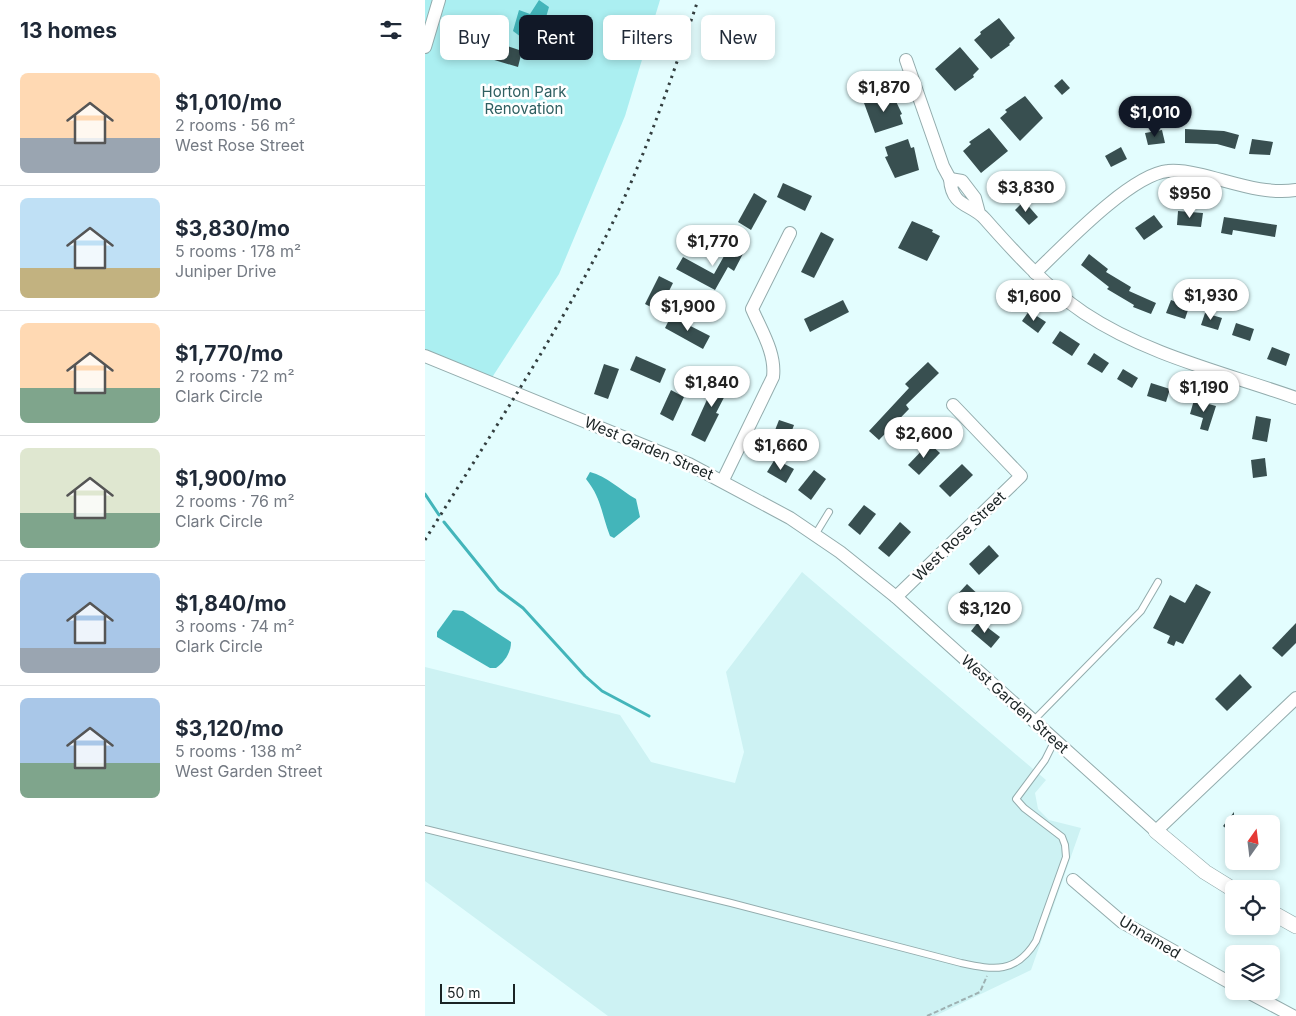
<!DOCTYPE html>
<meta charset="utf-8">
<style>
body{margin:0;font-family:Inter,sans-serif;background:#f2f2f3;color:#1f2937;height:100vh;display:flex;flex-direction:column;font-size:19px;white-space:nowrap}
*{box-sizing:border-box;margin:0}
p{font-size:16px;color:#747a83}
.icon{flex:none;width:28px;height:28px;fill:none;stroke:currentColor;stroke-width:2;stroke-linecap:round;stroke-linejoin:round}
.map{position:relative;flex:1;overflow:hidden}
.drawer{display:flex;flex-direction:column;background:#fff;width:425px}
.drawer>*{flex:none}
.hud{position:absolute;left:15px;top:15px;width:475px;height:45px;display:flex;gap:10px}
.needle{width:32px;rotate:14deg}
.controls{position:absolute;left:800px;top:815px;display:grid;gap:10px}
.controls a{display:grid;place-items:center;width:55px;height:55px;border-radius:8px;background:#fff;box-shadow:0 2px 8px #0003;font-size:25px}
.scale{position:absolute;left:15px;bottom:12px;width:75px;box-sizing:border-box;padding-left:5px;border:2px solid #1a2324;border-top:0;font-size:14px;line-height:18px;white-space:nowrap;color:#1a2324;-webkit-text-stroke:4px #fff;paint-order:stroke}
.price{position:absolute;translate:-50% -42px;padding:0 11px;border-radius:18px;background:#fff;color:#222;font-size:16px;line-height:32px;filter:drop-shadow(0 1px 2px #0008)}
.price::after{content:'';position:absolute;left:50%;top:30px;width:15px;height:11px;margin-left:-8px;background:inherit;clip-path:polygon(0 0,100% 0,50% 100%)}
.price.active{background:#111827;color:#fff}
ul{padding:0;list-style:none}
li{display:flex;align-items:center;gap:15px;height:125px;padding:0 20px}
li+li{border-top:1px solid #e0e1e3}
li span{display:grid;place-items:center;flex:none;width:140px;height:100px;border-radius:8px;color:#555}
li>.icon{margin-inline-start:auto}
span .icon{width:60px;height:60px;fill:#fffc;stroke-width:1}
li b{font-size:21px}
h2{display:flex;justify-content:space-between;align-items:center;height:60px;padding:0 20px;font-size:21px}
.chip{padding:0 18px;border-radius:8px;background:#fff;box-shadow:0 2px 8px #0003;font-size:18px;line-height:45px}
.chip.active{background:#111827;color:#fff}
main{display:flex;flex:1;min-height:0}
.map>svg:first-child{display:block}
.built{fill:#cdf2f3}
.green{fill:#abeff1}
.water{fill:#43b5ba}
.lines{fill:none;stroke-linecap:round;stroke-linejoin:round}
.stream{stroke:#43b5ba;stroke-width:3}
.building{fill:#384f50}
.service-casing{stroke:#93acad;stroke-width:8}
.minor-casing{stroke:#93acad;stroke-width:14}
.tertiary-casing{stroke:#93acad;stroke-width:16}
.path{stroke:#9db1b2;stroke-width:2;stroke-dasharray:5 2.5;stroke-linecap:butt}
.service{stroke:#fff;stroke-width:6}
.minor{stroke:#fff;stroke-width:12}
.tertiary{stroke:#fff;stroke-width:15}
.rail{stroke:#333e3f;stroke-width:3;stroke-dasharray:2.5 5;stroke-linecap:butt}
.labels{text-anchor:middle;dominant-baseline:central;stroke-width:5;stroke-linejoin:round;paint-order:stroke}
.park-label{font-size:15px;fill:#2f5f61;stroke:#fff}
.street-label{font-size:15px;fill:#1a2324;stroke:#fff}
</style>
<main>
<section class="drawer">
<h2>13 homes<svg class="icon" aria-label="filters" viewBox="0 0 24 24"><path d="M4 7h16M4 17h16"/><circle cx="9" cy="7" r="2"/><circle cx="15" cy="17" r="2"/></svg></h2>
<ul>
<li><span style="background:linear-gradient(#ffd9b3 65%,#9aa5b1 0)"><svg class="icon" aria-label="home" viewBox="0 0 24 24"><path d="M3 11l9-7 9 7M6 9v11h12V9"/></svg></span><div><b>$1,010/mo</b><p>2 rooms · 56 m²</p><p>West Rose Street</p></div></li>
<li><span style="background:linear-gradient(#bfe0f5 70%,#c2b280 0)"><svg class="icon" aria-label="home" viewBox="0 0 24 24"><path d="M3 11l9-7 9 7M6 9v11h12V9"/></svg></span><div><b>$3,830/mo</b><p>5 rooms · 178 m²</p><p>Juniper Drive</p></div></li>
<li><span style="background:linear-gradient(#ffd9b3 65%,#7fa58c 0)"><svg class="icon" aria-label="home" viewBox="0 0 24 24"><path d="M3 11l9-7 9 7M6 9v11h12V9"/></svg></span><div><b>$1,770/mo</b><p>2 rooms · 72 m²</p><p>Clark Circle</p></div></li>
<li><span style="background:linear-gradient(#dfe7d0 65%,#7fa58c 0)"><svg class="icon" aria-label="home" viewBox="0 0 24 24"><path d="M3 11l9-7 9 7M6 9v11h12V9"/></svg></span><div><b>$1,900/mo</b><p>2 rooms · 76 m²</p><p>Clark Circle</p></div></li>
<li><span style="background:linear-gradient(#a9c7e8 75%,#9aa5b1 0)"><svg class="icon" aria-label="home" viewBox="0 0 24 24"><path d="M3 11l9-7 9 7M6 9v11h12V9"/></svg></span><div><b>$1,840/mo</b><p>3 rooms · 74 m²</p><p>Clark Circle</p></div></li>
<li><span style="background:linear-gradient(#a9c7e8 65%,#7fa58c 0)"><svg class="icon" aria-label="home" viewBox="0 0 24 24"><path d="M3 11l9-7 9 7M6 9v11h12V9"/></svg></span><div><b>$3,120/mo</b><p>5 rooms · 138 m²</p><p>West Garden Street</p></div></li>
</ul>
</section>
<div class="map">
<svg width="871" height="1016" viewBox="0 0 871 1016">
<rect width="100%" height="100%" fill="#e3fdfe"/>
<polygon class="built" points="377,572 621,780 610,793 613,809 624,820 656,828 606,970 510,1016 183,1016 0,881 0,667 195,715 226,762 310,783 319,752 301,672"/>
<polygon class="green" points="0,0 235,0 200,116 134,274 66,379 0,351"/>
<g class="water">
<polygon points="114,0 124,7 117,31 102,27 96,37 88,31 94,10 105,14"/>
<path d="M165 472C182 476 195 490 211 499L215 517 189 538 185 536C176 513 177 499 161 479Z"/>
<path d="M28 610 38 611 86 642C86 653 79 662 71 668H65L12 637V632Z"/>
</g>
<g class="lines">
<g class="stream">
<polyline points="0,494 14,515"/>
<polyline points="19,522 74,590 98,608 160,676 177,691 224,716"/>
</g>
</g>
<g class="building">
<polygon points="574,18 590,38 584,44 585,45 566,59 549,40 556,34 555,32"/>
<polygon points="70,42 97,51 93,67 66,59"/>
<polygon points="535,47 554,69 548,75 549,77 530,91 510,69"/>
<polygon points="637,79 645,88 637,95 629,86"/>
<polygon points="467,93 477,114 475,115 478,124 450,133 439,103"/>
<polygon points="600,96 618,118 595,141 575,118 582,112 580,110"/>
<polygon points="564,128 583,151 556,173 538,151 546,144 544,142"/>
<polygon points="760,129 799,131 814,135 810,149 792,144 760,143"/>
<polygon points="737,130 740,143 723,145 720,133"/>
<polygon points="483,139 486,148 489,147 494,170 470,178 460,157 463,156 460,147"/>
<polygon points="827,139 848,142 845,155 824,154"/>
<polygon points="696,147 702,159 686,167 680,156"/>
<polygon points="358,183 387,196 380,211 352,197"/>
<polygon points="329,193 342,201 326,230 313,222"/>
<polygon points="599,201 613,217 604,225 590,210"/>
<polygon points="753,211 778,213 776,227 752,225"/>
<polygon points="729,215 738,227 719,240 710,228"/>
<polygon points="799,217 852,225 850,237 808,230 807,235 796,233"/>
<polygon points="487,221 508,230 507,232 515,236 502,261 473,248"/>
<polygon points="396,232 409,239 389,278 376,272"/>
<polygon points="308,240 321,248 309,271 303,267 290,290 251,269 258,257 289,274"/>
<polygon points="664,254 683,269 681,272 706,287 704,291 731,303 726,314 708,307 709,305 682,289 684,287 656,265"/>
<polygon points="234,276 248,283 234,311 220,304"/>
<polygon points="418,300 424,312 385,332 379,319"/>
<polygon points="746,300 764,307 760,319 741,313"/>
<polygon points="604,311 621,322 613,333 597,321"/>
<polygon points="780,313 797,318 793,330 776,325"/>
<polygon points="246,316 285,336 278,349 240,328"/>
<polygon points="811,323 829,329 825,341 807,335"/>
<polygon points="635,331 655,344 647,356 627,343"/>
<polygon points="847,347 865,354 861,366 842,359"/>
<polygon points="669,353 684,363 677,373 662,364"/>
<polygon points="211,356 241,369 235,383 205,370"/>
<polygon points="503,362 514,373 481,405 484,409 454,440 444,431 484,388 480,384"/>
<polygon points="179,364 194,369 183,399 169,394"/>
<polygon points="698,369 713,378 707,388 692,379"/>
<polygon points="294,373 308,380 291,413 294,414 280,442 266,435"/>
<polygon points="726,383 745,389 741,402 722,396"/>
<polygon points="246,390 259,397 248,421 235,414"/>
<polygon points="769,400 791,406 783,431 775,429 778,418 765,414"/>
<polygon points="831,416 846,419 842,442 827,439"/>
<polygon points="354,420 369,425 360,449 345,443"/>
<polygon points="504,443 515,453 494,475 483,465"/>
<polygon points="840,458 842,476 828,478 826,460"/>
<polygon points="350,459 369,469 361,483 342,472"/>
<polygon points="537,464 548,475 525,497 514,486"/>
<polygon points="389,470 401,479 386,500 373,490"/>
<polygon points="439,505 451,514 435,535 423,525"/>
<polygon points="475,522 486,532 464,557 453,548"/>
<polygon points="564,545 574,556 554,575 544,564"/>
<polygon points="542,584 558,599 547,611 531,596"/>
<polygon points="771,584 786,592 758,644 751,641 749,646 742,643 745,636 728,628 745,595 760,603"/>
<polygon points="554,621 575,637 566,648 546,631"/>
<polygon points="871,623 871,643 857,657 847,648"/>
<polygon points="815,674 827,687 802,711 790,699"/>
<polygon points="809,812 809,835 798,826"/>
</g>
<g class="lines">
<defs>
<g id="service">
<polyline points="390,535 404,512"/>
<polyline points="609,720 716,611 733,582"/>
<path d="M0 829 306 903 536 963C569 970 591 974 611 941L641 857 640 845 637 837 599 808 591 799 620 760 630 740"/>
</g>
<g id="minor">
<polyline points="0,47 14,0"/>
<polyline points="481,60 518,166 525,179"/>
<path d="M554 213 550 198 537 181 525 179C527 208 546 203 560 219 590 253 622 288 659 313 722 355 800 373 871 398"/>
<path d="M610 273C638 246 706 174 743 171 752 170 764 172 773 174 805 181 838 195 871 190"/>
<polyline points="0,356 264,464 365,518 415,552 471,597 731,831 871,698"/>
<path d="M298 480 348 377C351 353 336 330 327 309L365 233"/>
<polyline points="471,597 596,476 528,405"/>
<polyline points="648,880 697,922 809,985"/>
<polyline points="821,991 868,1016"/>
</g>
<g id="tertiary">
<polyline points="731,831 780,872 809,890"/>
<polyline points="846,912 871,926"/>
</g>
</defs>
<use href="#service" class="service-casing"/>
<use href="#minor" class="minor-casing"/>
<use href="#tertiary" class="tertiary-casing"/>
<polyline class="path" points="502,1016 555,992 562,976"/>
<use href="#service" class="service"/>
<use href="#minor" class="minor"/>
<use href="#tertiary" class="tertiary"/>
<path class="rail" d="M0 540C65 435 135 331 189 220 223 149 248 74 273 0"/>
</g>
<g class="labels">
<g class="park-label">
<text x="99" y="91">Horton Park<tspan x="99" dy="17">Renovation</tspan></text>
</g>
<g class="street-label">
<text transform="translate(224 448) rotate(23)">West Garden Street</text>
<text transform="translate(534 536) rotate(-44)">West Rose Street</text>
<text transform="translate(590 704) rotate(42)">West Garden Street</text>
<text transform="translate(725 937) rotate(31)">Unnamed</text>
</g>
</g>
</svg>
<div class="controls">
<a><svg class="needle" viewBox="-14 -14 28 28"><path d="M0-13l5 13h-10z" fill="#e53935"/><path d="M0 13l5-13h-10z" fill="#747a83"/></svg></a>
<a><svg class="icon" aria-label="locate" viewBox="0 0 24 24"><circle cx="12" cy="12" r="6"/><path d="M12 2v4M12 18v4M2 12h4M18 12h4"/></svg></a>
<a><svg class="icon" aria-label="layers" viewBox="0 0 24 24"><path d="M12 4l9 5-9 5-9-5zM3 14l9 5 9-5"/></svg></a>
</div>
<div class="scale">50 m</div>
<b class="price" style="left:459px;top:113px">$1,870</b>
<b class="price active" style="left:730px;top:138px">$1,010</b>
<b class="price" style="left:601px;top:213px">$3,830</b>
<b class="price" style="left:765px;top:219px">$950</b>
<b class="price" style="left:288px;top:267px">$1,770</b>
<b class="price" style="left:786px;top:321px">$1,930</b>
<b class="price" style="left:609px;top:322px">$1,600</b>
<b class="price" style="left:263px;top:332px">$1,900</b>
<b class="price" style="left:287px;top:408px">$1,840</b>
<b class="price" style="left:779px;top:413px">$1,190</b>
<b class="price" style="left:499px;top:459px">$2,600</b>
<b class="price" style="left:356px;top:471px">$1,660</b>
<b class="price" style="left:560px;top:634px">$3,120</b>
<div class="hud">
<a class="chip">Buy</a>
<a class="chip active">Rent</a>
<a class="chip">Filters</a>
<a class="chip">New</a>
</div>
</div>
</main>
